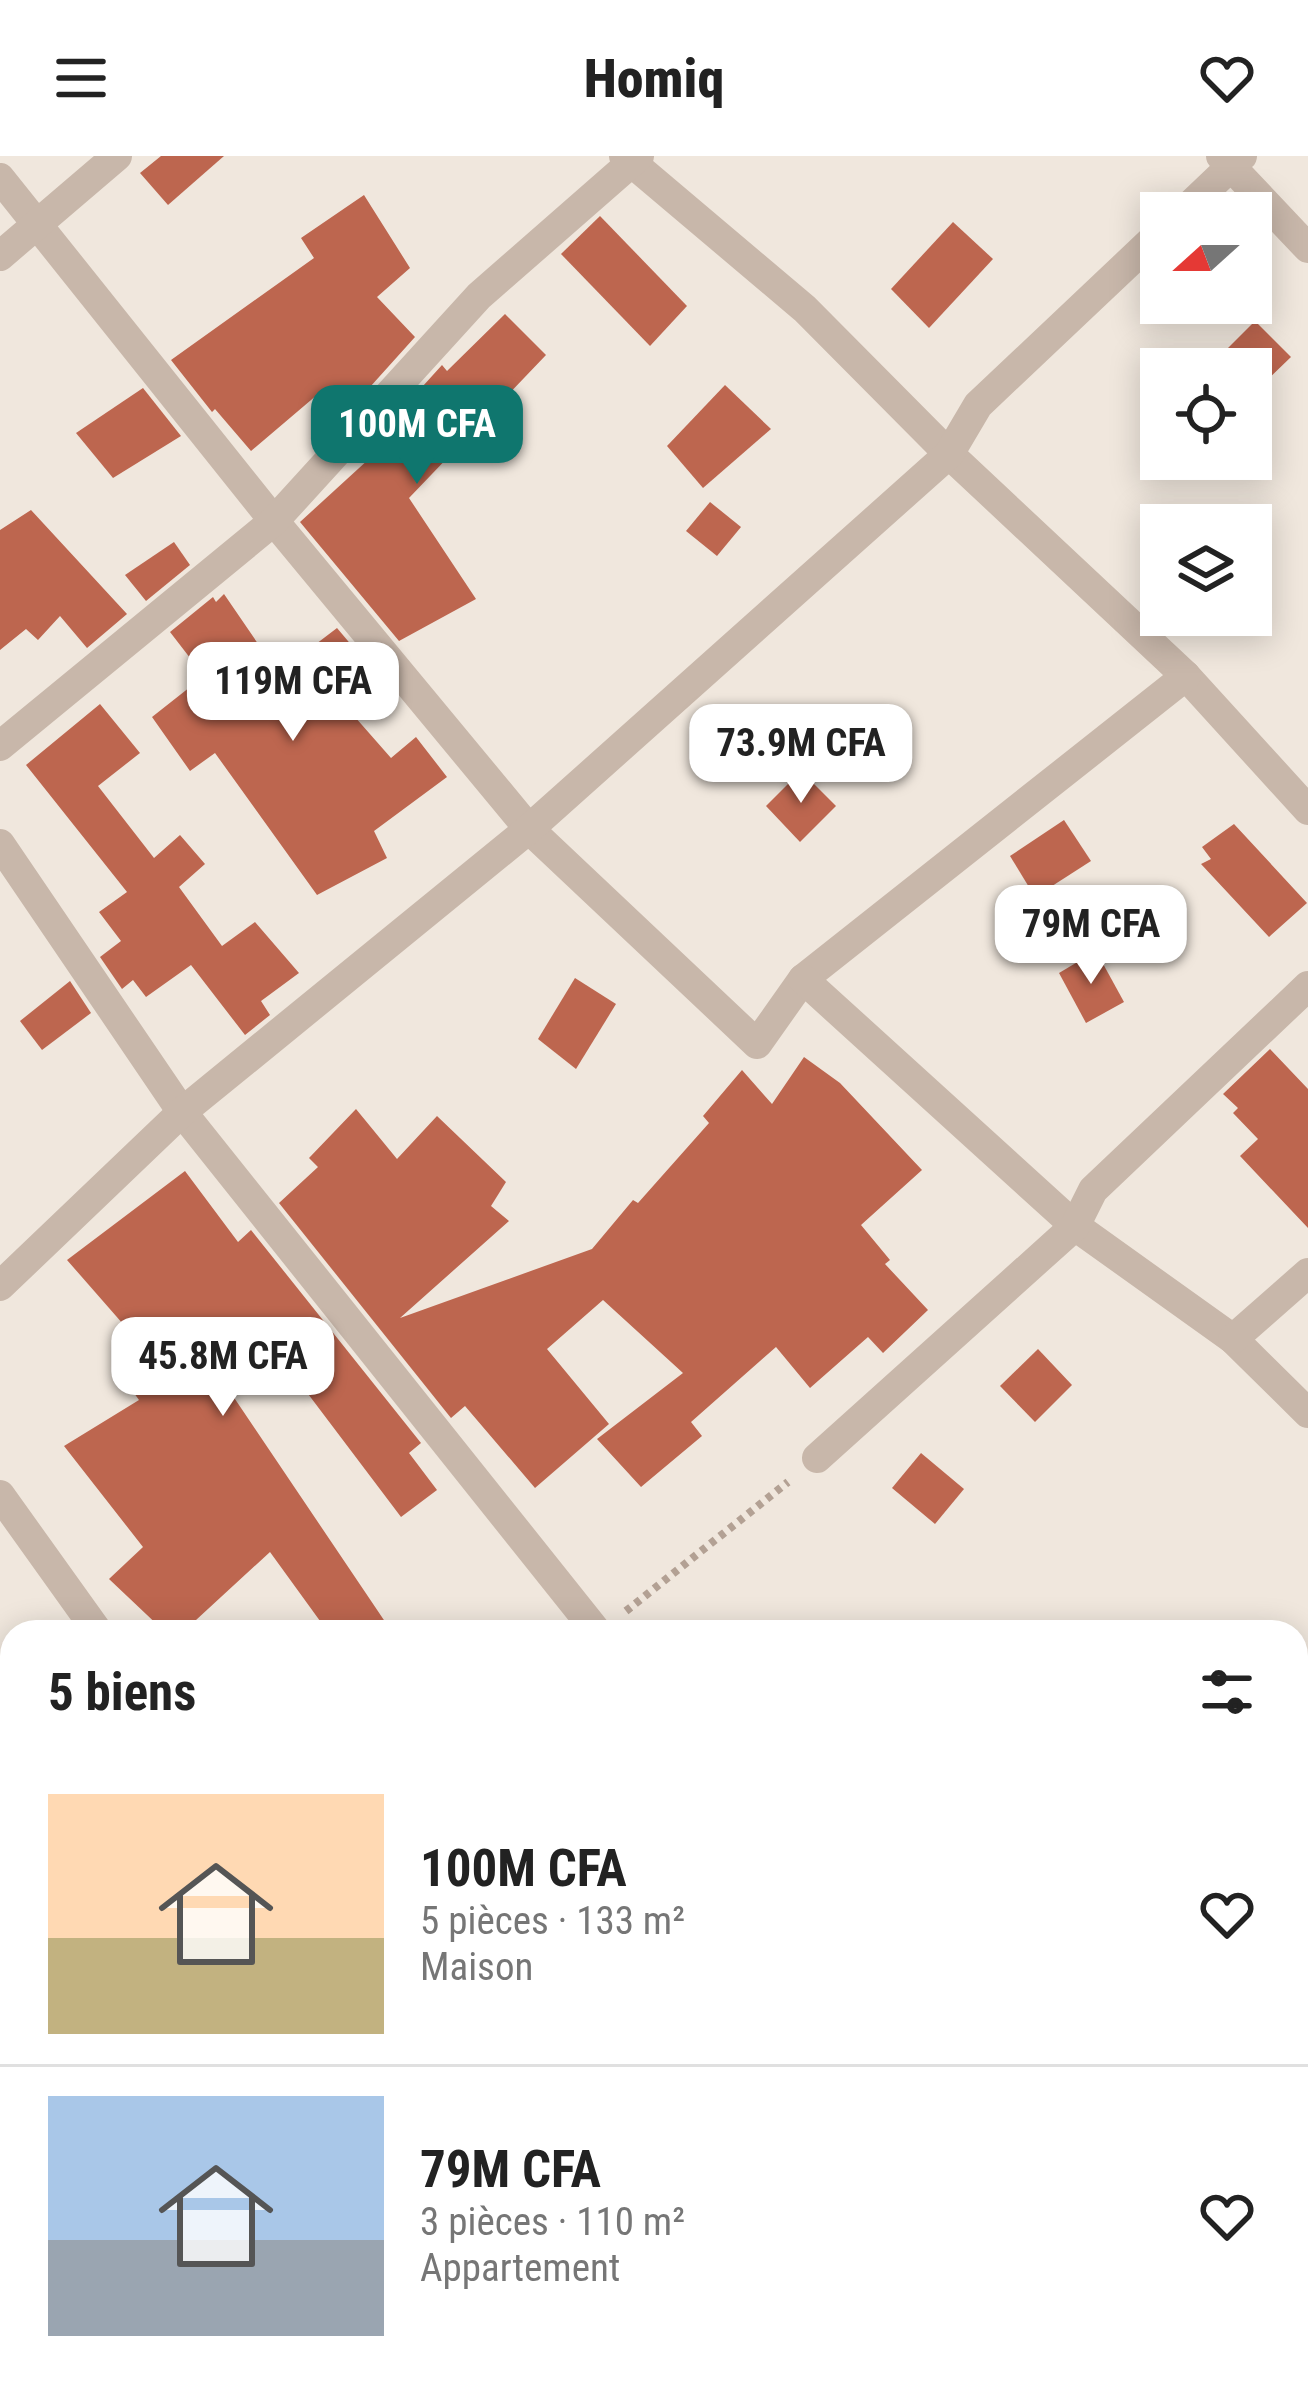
<!DOCTYPE html>
<html lang="fr">
<meta charset="utf-8">
<style>
body{margin:0;font-family:"Roboto Condensed",sans-serif;background:#f6f6f6;color:#222;height:100vh;display:flex;flex-direction:column;font-size:45px;white-space:nowrap}
*{box-sizing:border-box;margin:0}
p{font-size:39px;color:#767676}
.icon{flex:none;width:66px;height:66px;fill:none;stroke:currentColor;stroke-width:2;stroke-linecap:round;stroke-linejoin:round}
.map{position:relative;flex:1;overflow:hidden}
.panel{position:absolute;left:0px;top:1464px;width:1308px;height:768px;display:flex;flex-direction:column;background:#fff;border-radius:36px 36px 0 0;box-shadow:0 6px 30px #0003}
.panel>*{flex:none}
.needle{width:78px;rotate:249deg}
.buttons{position:absolute;left:1140px;top:36px;display:grid;gap:24px}
.buttons a{display:grid;place-items:center;width:132px;height:132px;border-radius:0px;background:#fff;box-shadow:0 6px 30px #0003;font-size:60px}
.price{position:absolute;translate:-50% -102px;padding:0 27px;border-radius:24px;background:#fff;color:#222;font-size:39px;line-height:78px;filter:drop-shadow(0 3px 6px #0008)}
.price::after{content:'';position:absolute;left:50%;top:72px;width:36px;height:27px;margin-left:-18px;background:inherit;clip-path:polygon(0 0,100% 0,50% 100%)}
.price.current{background:#0f766e;color:#fff}
ul{padding:0;list-style:none}
li{display:flex;align-items:center;gap:36px;height:300px;padding:0 48px}
li+li{border-top:3px solid #e0e0e0}
li span{display:grid;place-items:center;flex:none;width:336px;height:240px;border-radius:0px;color:#555}
li>.icon{margin-inline-start:auto}
span .icon{width:144px;height:144px;fill:#fffc;stroke-width:1}
li b{font-size:51px}
h2{display:flex;justify-content:space-between;align-items:center;height:144px;padding:0 48px;font-size:51px}
header{display:flex;justify-content:space-between;align-items:center;height:156px;padding:0 48px;background:#fff;font-size:54px;font-weight:800}
.map>svg:first-child{display:block}
.building{fill:#bd664f}
.lines{fill:none;stroke-linecap:round;stroke-linejoin:round}
.path{stroke:#b3a194;stroke-width:8;stroke-dasharray:6 6;stroke-linecap:butt}
.street{stroke:#c8b7aa;stroke-width:30}
</style>
<header><svg class="icon" aria-label="menu" viewBox="0 0 24 24"><path d="M4 6h16M4 12h16M4 18h16"/></svg>Homiq<svg class="icon" aria-label="heart" viewBox="0 0 24 24"><path d="M12 20l-8-8c-3-5 5-10 8-4 3-6 11-1 8 4z"/></svg></header>
<div class="map">
<svg width="1308" height="2232" viewBox="0 0 1308 2232">
<rect width="100%" height="100%" fill="#f0e7dd"/>
<g class="building">
<polygon points="161,0 224,0 168,49 140,17"/>
<polygon points="364,39 410,112 377,141 415,181 343,261 324,233 251,295 215,253 212,256 171,204 314,102 301,82"/>
<polygon points="600,60 687,150 650,190 561,98"/>
<polygon points="953,66 993,103 929,172 891,133"/>
<polygon points="505,158 546,199 409,342 476,443 399,485 300,366 370,302 365,294 442,209 447,215"/>
<polygon points="1255,165 1291,201 1261,230 1251,219 1251,213 1245,213 1226,194"/>
<polygon points="725,229 771,273 703,332 667,290"/>
<polygon points="143,232 181,280 113,322 76,277"/>
<polygon points="710,346 741,371 717,400 686,375"/>
<polygon points="31,354 127,458 87,492 60,460 38,484 26,473 0,494 0,374"/>
<polygon points="174,386 190,409 146,445 125,419"/>
<polygon points="224,438 278,517 337,472 364,504 360,506 364,512 333,536 391,602 416,581 447,621 374,675 387,702 317,739 215,597 190,615 152,561 204,520 170,476 213,441 216,446"/>
<polygon points="100,548 140,597 98,630 154,702 180,679 205,708 179,731 222,790 255,766 299,817 261,845 270,859 245,879 191,809 146,841 133,824 122,833 100,801 121,785 99,756 127,736 26,609"/>
<polygon points="801,615 836,650 800,686 766,650"/>
<polygon points="1064,664 1091,705 1035,741 1010,700"/>
<polygon points="1234,668 1307,747 1269,781 1201,708 1211,703 1202,691"/>
<polygon points="1096,795 1124,846 1086,867 1059,817"/>
<polygon points="575,822 616,848 576,913 538,883"/>
<polygon points="70,825 91,857 42,894 20,865"/>
<polygon points="1270,893 1308,933 1308,1072 1240,1000 1258,983 1233,957 1238,952 1223,938"/>
<polygon points="804,901 840,927 922,1014 861,1069 890,1104 885,1108 928,1154 883,1197 868,1181 810,1232 776,1191 691,1266 702,1280 641,1331 597,1283 683,1217 603,1144 547,1193 609,1268 535,1332 465,1250 451,1262 279,1047 318,1011 309,1002 356,953 397,1003 437,960 506,1026 491,1050 509,1065 400,1162 592,1093 633,1044 638,1047 709,967 703,960 742,914 772,948"/>
<polygon points="185,1015 238,1086 251,1074 421,1287 409,1297 437,1334 401,1361 256,1169 208,1203 392,1476 328,1476 270,1396 183,1476 165,1476 109,1423 143,1391 64,1290 139,1244 116,1212 144,1192 67,1104"/>
<polygon points="1038,1193 1072,1229 1035,1266 1000,1230"/>
<polygon points="921,1297 964,1333 935,1368 892,1332"/>
</g>
<g class="lines">
<polyline class="path" points="626,1455 788,1326"/>
<g class="street">
<polyline points="624,0 805,153 949,298 1186,520 1308,654"/>
<polyline points="1221,0 1308,92"/>
<polyline points="0,22 274,365 529,673 757,888 803,823 1186,520"/>
<polyline points="1182,57 1242,0"/>
<polyline points="0,100 117,0"/>
<polyline points="0,590 274,365 479,140 639,0"/>
<polyline points="0,688 182,956 597,1476"/>
<polyline points="803,823 1075,1070 1233,1183 1308,1257"/>
<polyline points="0,1130 182,956 529,673 949,298 978,249 1161,76"/>
<polyline points="1233,1183 1308,1117"/>
<polyline points="817,1302 1075,1070 1093,1034 1308,830"/>
<polyline points="0,1339 98,1476"/>
<polyline points="0,1997 12,2014"/>
<polyline points="142,2220 149,2232"/>
<polyline points="204,2232 211,2220"/>
</g>
</g>
</svg>
<div class="buttons">
<a><svg class="needle" viewBox="-14 -14 28 28"><path d="M0-13l5 13h-10z" fill="#e53935"/><path d="M0 13l5-13h-10z" fill="#767676"/></svg></a>
<a><svg class="icon" aria-label="locate" viewBox="0 0 24 24"><circle cx="12" cy="12" r="6"/><path d="M12 2v4M12 18v4M2 12h4M18 12h4"/></svg></a>
<a><svg class="icon" aria-label="layers" viewBox="0 0 24 24"><path d="M12 4l9 5-9 5-9-5zM3 14l9 5 9-5"/></svg></a>
</div>
<b class="price current" style="left:417px;top:331px">100M CFA</b>
<b class="price" style="left:293px;top:588px">119M CFA</b>
<b class="price" style="left:801px;top:650px">73.9M CFA</b>
<b class="price" style="left:1091px;top:831px">79M CFA</b>
<b class="price" style="left:223px;top:1263px">45.8M CFA</b>
<section class="panel">
<h2>5 biens<svg class="icon" aria-label="filters" viewBox="0 0 24 24"><path d="M4 7h16M4 17h16"/><circle cx="9" cy="7" r="2"/><circle cx="15" cy="17" r="2"/></svg></h2>
<ul>
<li><span style="background:linear-gradient(#ffd9b3 60%,#c2b280 0)"><svg class="icon" aria-label="home" viewBox="0 0 24 24"><path d="M3 11l9-7 9 7M6 9v11h12V9"/></svg></span><div><b>100M CFA</b><p>5 pièces · 133 m²</p><p>Maison</p></div><svg class="icon" aria-label="heart" viewBox="0 0 24 24"><path d="M12 20l-8-8c-3-5 5-10 8-4 3-6 11-1 8 4z"/></svg></li>
<li><span style="background:linear-gradient(#a9c7e8 60%,#9aa5b1 0)"><svg class="icon" aria-label="home" viewBox="0 0 24 24"><path d="M3 11l9-7 9 7M6 9v11h12V9"/></svg></span><div><b>79M CFA</b><p>3 pièces · 110 m²</p><p>Appartement</p></div><svg class="icon" aria-label="heart" viewBox="0 0 24 24"><path d="M12 20l-8-8c-3-5 5-10 8-4 3-6 11-1 8 4z"/></svg></li>
</ul>
</section>
</div>
